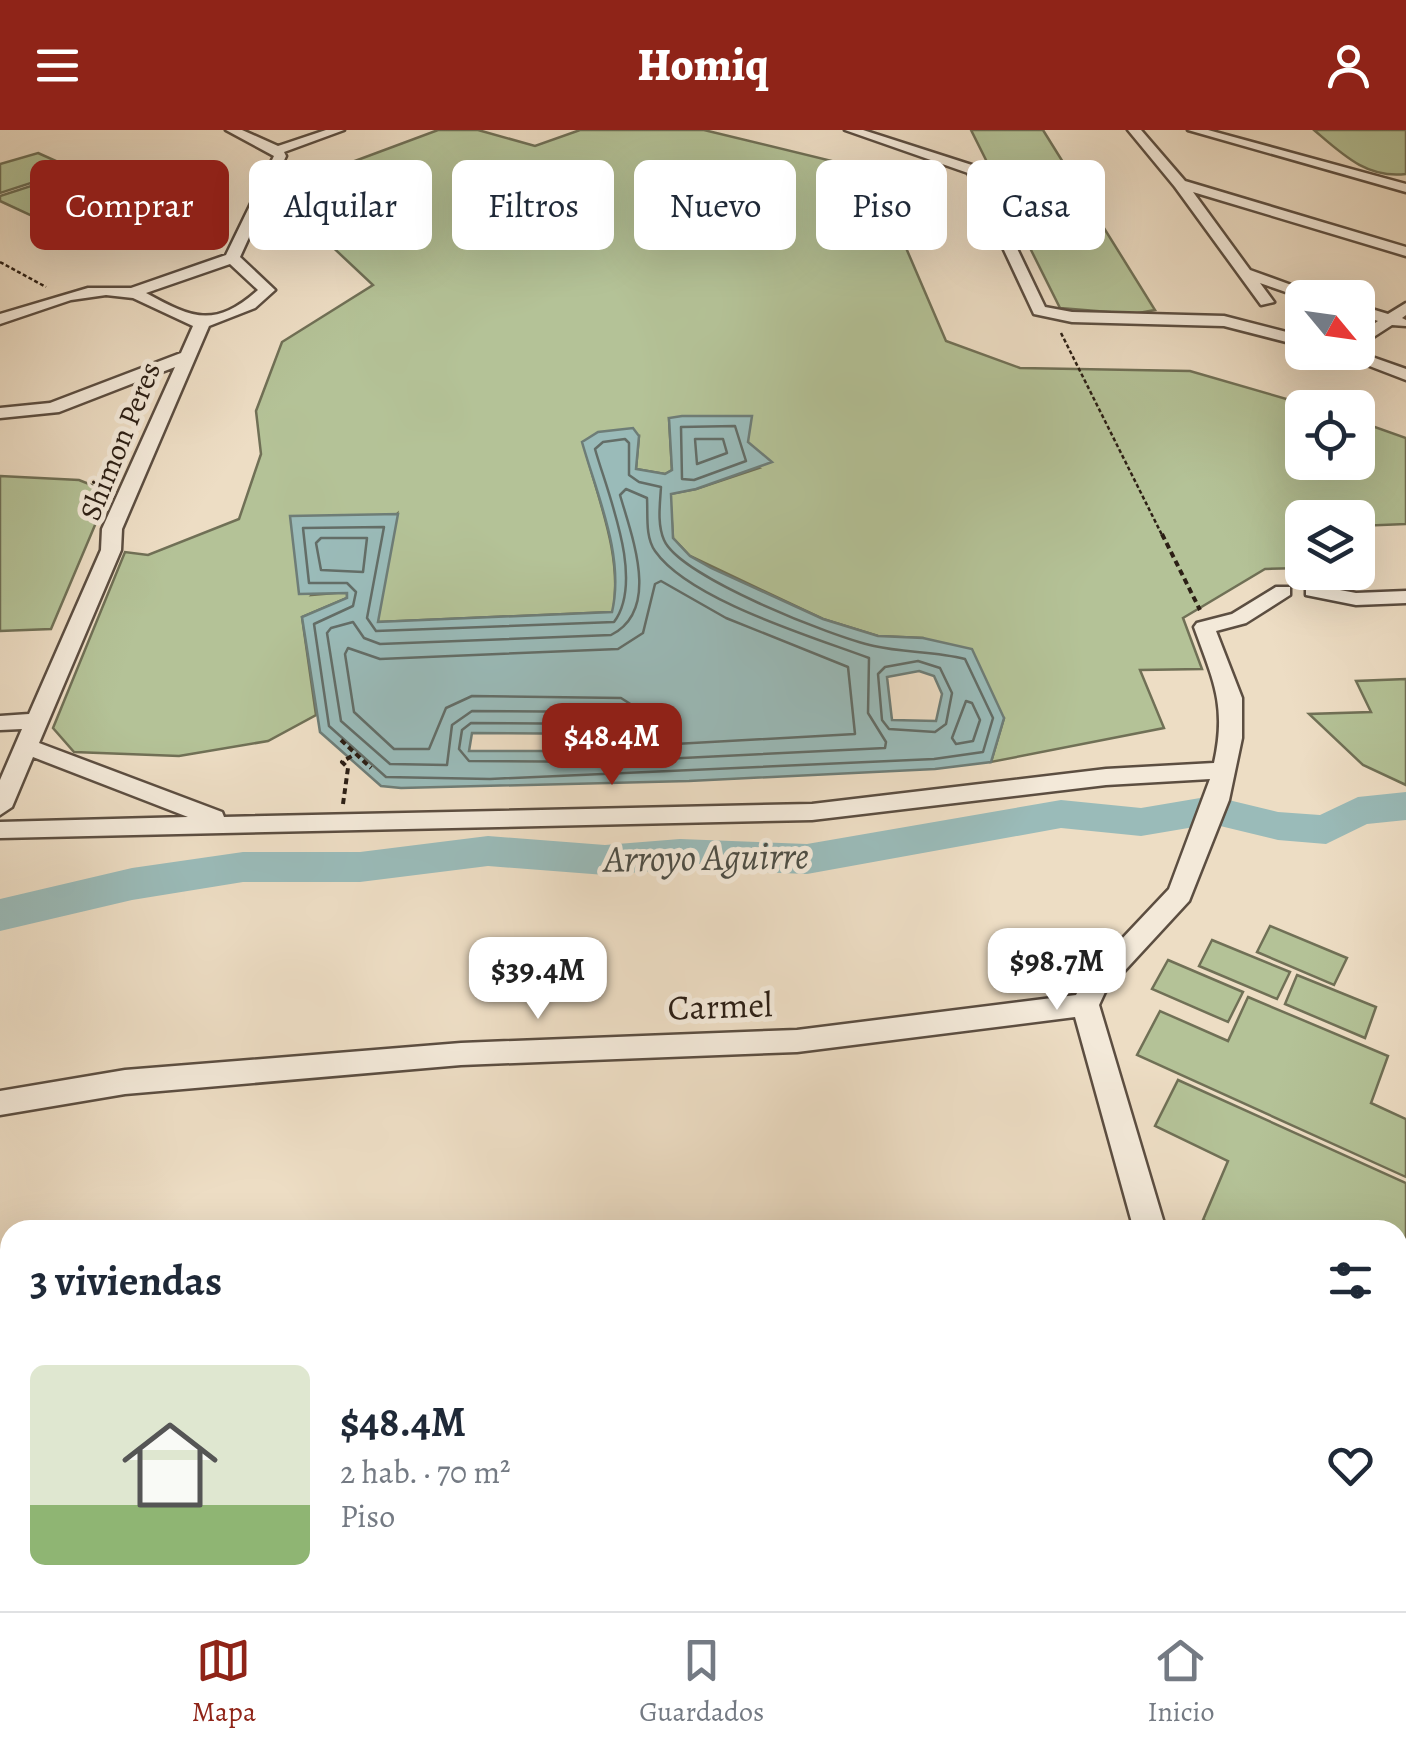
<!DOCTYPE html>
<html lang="es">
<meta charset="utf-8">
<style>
body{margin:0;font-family:Alegreya,serif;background:#f6f6f7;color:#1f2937;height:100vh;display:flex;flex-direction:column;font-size:38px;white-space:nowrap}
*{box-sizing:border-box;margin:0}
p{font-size:32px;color:#747a83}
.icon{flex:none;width:55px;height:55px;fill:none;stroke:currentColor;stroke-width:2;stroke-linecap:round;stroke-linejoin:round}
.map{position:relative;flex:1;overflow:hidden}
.details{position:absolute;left:0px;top:1090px;width:1408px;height:392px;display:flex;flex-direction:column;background:#fff;border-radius:30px 30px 0 0;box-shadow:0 10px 40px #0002}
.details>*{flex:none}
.banner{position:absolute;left:30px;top:30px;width:1348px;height:90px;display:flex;gap:20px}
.needle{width:65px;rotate:119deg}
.controls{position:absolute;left:1285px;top:150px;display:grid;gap:20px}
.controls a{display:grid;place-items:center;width:90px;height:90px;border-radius:15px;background:#fff;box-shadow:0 10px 40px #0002;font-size:50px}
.price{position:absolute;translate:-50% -85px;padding:0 22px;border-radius:20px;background:#fff;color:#222;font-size:32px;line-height:65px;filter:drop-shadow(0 2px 5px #0008)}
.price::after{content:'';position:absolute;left:50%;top:60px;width:30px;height:22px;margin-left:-15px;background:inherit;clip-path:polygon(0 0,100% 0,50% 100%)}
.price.current{background:#8f2418;color:#fff}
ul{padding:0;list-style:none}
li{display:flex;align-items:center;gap:30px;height:250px;padding:0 30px}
li span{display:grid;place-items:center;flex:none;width:280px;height:200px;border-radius:15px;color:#555}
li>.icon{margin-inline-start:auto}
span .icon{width:120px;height:120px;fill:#fffc;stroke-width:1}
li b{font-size:42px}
h2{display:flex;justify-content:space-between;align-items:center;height:120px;padding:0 30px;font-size:42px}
.pill{padding:0 35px;border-radius:15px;background:#fff;box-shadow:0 10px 40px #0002;font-size:35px;line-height:90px}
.pill.current{background:#8f2418;color:#fff}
header{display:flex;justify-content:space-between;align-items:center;height:130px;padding:0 30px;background:#8f2418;color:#fff;font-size:45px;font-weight:800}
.tabs{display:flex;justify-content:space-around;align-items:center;height:140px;border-top:2px solid #e0e1e3;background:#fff;font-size:28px;color:#747a83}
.tabs a{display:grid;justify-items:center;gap:5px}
.tabs .current{color:#8f2418}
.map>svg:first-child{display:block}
.green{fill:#b4c297;stroke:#707056;stroke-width:2.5}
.water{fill:#9abbb9;stroke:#6e7d77;stroke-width:2.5;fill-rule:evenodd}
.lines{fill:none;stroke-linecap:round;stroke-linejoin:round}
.shore{stroke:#636d67;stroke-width:2.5}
.river{fill:#9abbb9;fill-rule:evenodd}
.minor-casing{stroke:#5c4e41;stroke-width:5}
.path-far2{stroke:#2c1f15;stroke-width:2.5;stroke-dasharray:4 2.5;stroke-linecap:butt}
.path-far1{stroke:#2c1f15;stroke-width:4;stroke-dasharray:6 4;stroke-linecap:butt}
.path{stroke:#2c1f15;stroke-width:5;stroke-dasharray:10 6;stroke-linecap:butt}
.minor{fill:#f3e9d9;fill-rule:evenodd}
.labels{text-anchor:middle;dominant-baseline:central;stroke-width:10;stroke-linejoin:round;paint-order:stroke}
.far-street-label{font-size:30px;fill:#2c1f15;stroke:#f3e9d9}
.street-label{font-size:35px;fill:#2c1f15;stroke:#f3e9d9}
.water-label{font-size:38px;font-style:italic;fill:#4d4e46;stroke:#f3e9d9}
</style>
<header><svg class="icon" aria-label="menu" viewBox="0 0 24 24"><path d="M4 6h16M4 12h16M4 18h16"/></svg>Homiq<svg class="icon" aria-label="person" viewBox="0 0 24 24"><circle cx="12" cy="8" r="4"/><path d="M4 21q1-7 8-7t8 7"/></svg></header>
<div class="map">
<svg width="1406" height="1481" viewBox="0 0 1406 1481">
<rect width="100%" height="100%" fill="#edddc4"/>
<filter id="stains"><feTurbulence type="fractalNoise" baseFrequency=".002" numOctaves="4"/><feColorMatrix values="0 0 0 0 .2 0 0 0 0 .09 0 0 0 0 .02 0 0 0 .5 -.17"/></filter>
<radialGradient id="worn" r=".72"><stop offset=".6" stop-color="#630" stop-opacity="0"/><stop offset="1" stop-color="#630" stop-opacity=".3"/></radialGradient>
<g class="green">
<path d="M438 0H478L535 16 580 0H704L873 41 946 211 1020 238 1190 241 1314 277 1302 278V332H1358V291L1406 308V394L1358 396V388H1302V438L1265 439 1183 488 1202 539 1140 540 1164 598 991 632 1004 588 923 508 878 506 823 489 690 426 673 408 670 364 696 359 759 338 669 289 672 340 665 344 636 339 639 306 583 312C597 367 623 425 613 482L377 492 397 384 312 465 347 462V468L302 487 316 585 268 611 179 626 74 622 53 598 125 422 148 425 239 389 261 324 256 281 282 212 373 155 324 109 352 32Z"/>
<polygon points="971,0 1043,0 1155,180 1133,184 1060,178"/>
<path d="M1314 0H1406V44C1367 49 1342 24 1314 0Z"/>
<polygon points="38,23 74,39 0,63 0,34"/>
<polygon points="77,41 114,57 30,85 0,71 0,66"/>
<polygon points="0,346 79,350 109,362 51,499 0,501"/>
<polygon points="1406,549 1406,655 1363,635 1309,584 1371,582 1356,551"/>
<polygon points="1270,796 1347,828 1334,855 1257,822"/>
<polygon points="1212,810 1290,842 1277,869 1199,836"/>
<polygon points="1168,830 1243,862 1228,892 1152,859"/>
<polygon points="1297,845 1376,877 1365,908 1285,874"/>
<polygon points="1248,867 1388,926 1371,973 1406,989 1406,1047 1137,925 1160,881 1228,911"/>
<polygon points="1178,950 1406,1053 1406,1114 1398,1110 1398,1100 1224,1100 1203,1090 1228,1031 1155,996"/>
</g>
<path class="water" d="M682 286H752L748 312 772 332 696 359 671 364 673 408 690 426 711 438 823 489 878 506 923 508 972 519 1004 588 991 632 935 639 689 651 401 658 381 656 320 602 302 487 347 468V463L299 464 290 386 398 384 378 492 612 482C625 427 597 365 582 312L598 302 633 298 639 306 636 339 665 344 672 340 669 288ZM919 541 934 546 942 564 936 591 892 590 887 547ZM472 603 613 604 616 621H469Z"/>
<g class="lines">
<g class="shore">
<polygon points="735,296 746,331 694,350 682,349 681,297"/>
<path d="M625 309 629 313V345L639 352 661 357C660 374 657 394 664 410 680 447 833 507 874 516 904 523 935 521 965 529L993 588 983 622 934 629 490 649 386 647 329 596 314 494 353 476 356 462 347 453H309L303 398 384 397 367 488 376 501 614 492C645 450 608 365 595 319L603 312Z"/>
<polygon points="695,309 723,309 727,323 697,334"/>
<path d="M626 359 647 368C648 385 645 407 655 421 689 470 813 507 869 528L868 583 886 612 885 618 642 630 638 627 634 596 618 582 472 581 452 595 447 635 390 634 341 591 327 503 331 498 353 492 364 508 380 514 611 505C661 480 632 407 620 365Z"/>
<polygon points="321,408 367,408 363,442 321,440 316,413"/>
<polygon points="661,451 726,488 848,537 855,604 657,615 643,582 621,568 472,566 446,578 429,619 394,619 354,582 345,524 348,518 380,529 618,519 643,503 655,454"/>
<polygon points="918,531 940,538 952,563 946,594 935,602 889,599 882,590 878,544 885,537"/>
<polygon points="966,571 972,573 980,590 973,611 956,614 952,608"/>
<polygon points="471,593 613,594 623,602 625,622 614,632 469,631 459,619 462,600"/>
</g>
<polygon class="river" points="1406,662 1406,690 1367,694 1326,714 1278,710 1212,694 1141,706 1061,698 807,744 680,739 605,745 488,736 360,752 243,752 132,770 0,801 0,769 132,738 243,722 360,722 488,706 605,715 680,709 807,714 1061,670 1141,678 1212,666 1278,682 1320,685 1358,667"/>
<defs>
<g id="minor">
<path d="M226 0H242L278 16 326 0H344L284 22 286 26 240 127 275 160 255 178 209 196 122 399 121 420 39 613 222 682 224 687 812 674 1106 639 1214 633C1227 575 1213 550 1194 497L1197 493 1232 484 1276 457H1290V465L1246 493 1216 501 1242 568V608L1229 670 1189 771 1105 862 1099 875 1166 1100H1134L1075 887 797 922 461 935 125 964 0 985V961L125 940 461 913 797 900 1076 865 1085 848 1169 759 1210 649 1106 655 812 690 0 708V692L188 687 33 627 12 677 0 685V650L22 599 0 600V586L29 584 101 420 102 399 175 237 59 282 0 288V278L50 273 181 223 193 196 133 168 106 165 71 170 0 194V184L88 158H131L226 125 274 26ZM230 134 258 160C214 199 192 188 146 163Z"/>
<polygon points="845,0 863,0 978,37 1045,177 1072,182 1224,186 1302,206 1302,216 1224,196 1072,192 1034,184 968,43"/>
<polygon points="1128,0 1141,0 1185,51 1406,117 1406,126 1193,62 1250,140 1327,168 1303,168 1260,153 1274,172 1261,175 1175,57"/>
<polygon points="1188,0 1208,0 1406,54 1406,62"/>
<polygon points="1406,173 1406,185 1402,188 1406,190 1406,196 1392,195 1358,217 1358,205 1378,191 1358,184 1358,175 1388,184"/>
<polygon points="1333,222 1358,222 1406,239 1406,250"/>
<polygon points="1313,455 1356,463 1406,461 1406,473 1356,475 1306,465 1306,457"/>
<polygon points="10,1352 10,1388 0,1389 0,1353"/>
</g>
</defs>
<use href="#minor" class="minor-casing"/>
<g class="path-far2">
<polyline points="0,132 46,157"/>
<polyline points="1061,203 1163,407"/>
</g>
<g class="path-far1">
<polyline points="1162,404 1200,480"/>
<polyline points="341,610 371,638"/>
<polyline points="343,674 348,638 342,632 355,624"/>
</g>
<g class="path">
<polyline points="1398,1271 1406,1264"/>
<polyline points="1126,1481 1137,1472"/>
</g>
<use href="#minor" class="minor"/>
</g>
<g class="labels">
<g class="far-street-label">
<text transform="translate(120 311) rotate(-68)">Shimon Peres</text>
</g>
<g class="street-label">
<text transform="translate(720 876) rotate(-2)">Carmel</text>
</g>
<g class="water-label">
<text transform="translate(706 727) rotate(-1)">Arroyo Aguirre</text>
</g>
</g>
<rect width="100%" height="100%" filter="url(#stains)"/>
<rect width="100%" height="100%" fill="url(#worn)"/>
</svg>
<div class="controls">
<a><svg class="needle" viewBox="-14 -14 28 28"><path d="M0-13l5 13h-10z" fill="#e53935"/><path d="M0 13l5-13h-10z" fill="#747a83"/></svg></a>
<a><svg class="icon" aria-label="locate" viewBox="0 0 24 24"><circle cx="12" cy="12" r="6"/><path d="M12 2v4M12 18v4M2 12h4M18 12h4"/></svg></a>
<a><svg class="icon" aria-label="layers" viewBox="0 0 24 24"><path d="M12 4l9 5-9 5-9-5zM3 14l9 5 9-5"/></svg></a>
</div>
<b class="price current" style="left:612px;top:658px">$48.4M</b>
<b class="price" style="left:1057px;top:883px">$98.7M</b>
<b class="price" style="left:538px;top:892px">$39.4M</b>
<div class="banner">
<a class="pill current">Comprar</a>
<a class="pill">Alquilar</a>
<a class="pill">Filtros</a>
<a class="pill">Nuevo</a>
<a class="pill">Piso</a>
<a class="pill">Casa</a>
</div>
<section class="details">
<h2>3 viviendas<svg class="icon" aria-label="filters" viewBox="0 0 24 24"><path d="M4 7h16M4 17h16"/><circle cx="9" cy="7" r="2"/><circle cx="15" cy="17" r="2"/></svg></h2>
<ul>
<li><span style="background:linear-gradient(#dfe7d0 70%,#8fb573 0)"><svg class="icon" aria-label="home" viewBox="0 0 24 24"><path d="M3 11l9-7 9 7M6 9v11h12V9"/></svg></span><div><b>$48.4M</b><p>2 hab. · 70 m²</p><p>Piso</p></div><svg class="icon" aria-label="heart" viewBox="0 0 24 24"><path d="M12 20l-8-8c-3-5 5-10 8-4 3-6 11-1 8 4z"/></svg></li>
</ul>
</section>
</div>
<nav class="tabs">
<a class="current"><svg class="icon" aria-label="map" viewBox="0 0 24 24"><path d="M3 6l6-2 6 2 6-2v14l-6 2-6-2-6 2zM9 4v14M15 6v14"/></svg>Mapa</a>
<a><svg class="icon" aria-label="saved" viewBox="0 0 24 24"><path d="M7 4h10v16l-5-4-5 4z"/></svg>Guardados</a>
<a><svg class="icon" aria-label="home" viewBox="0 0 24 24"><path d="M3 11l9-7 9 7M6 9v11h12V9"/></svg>Inicio</a>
</nav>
